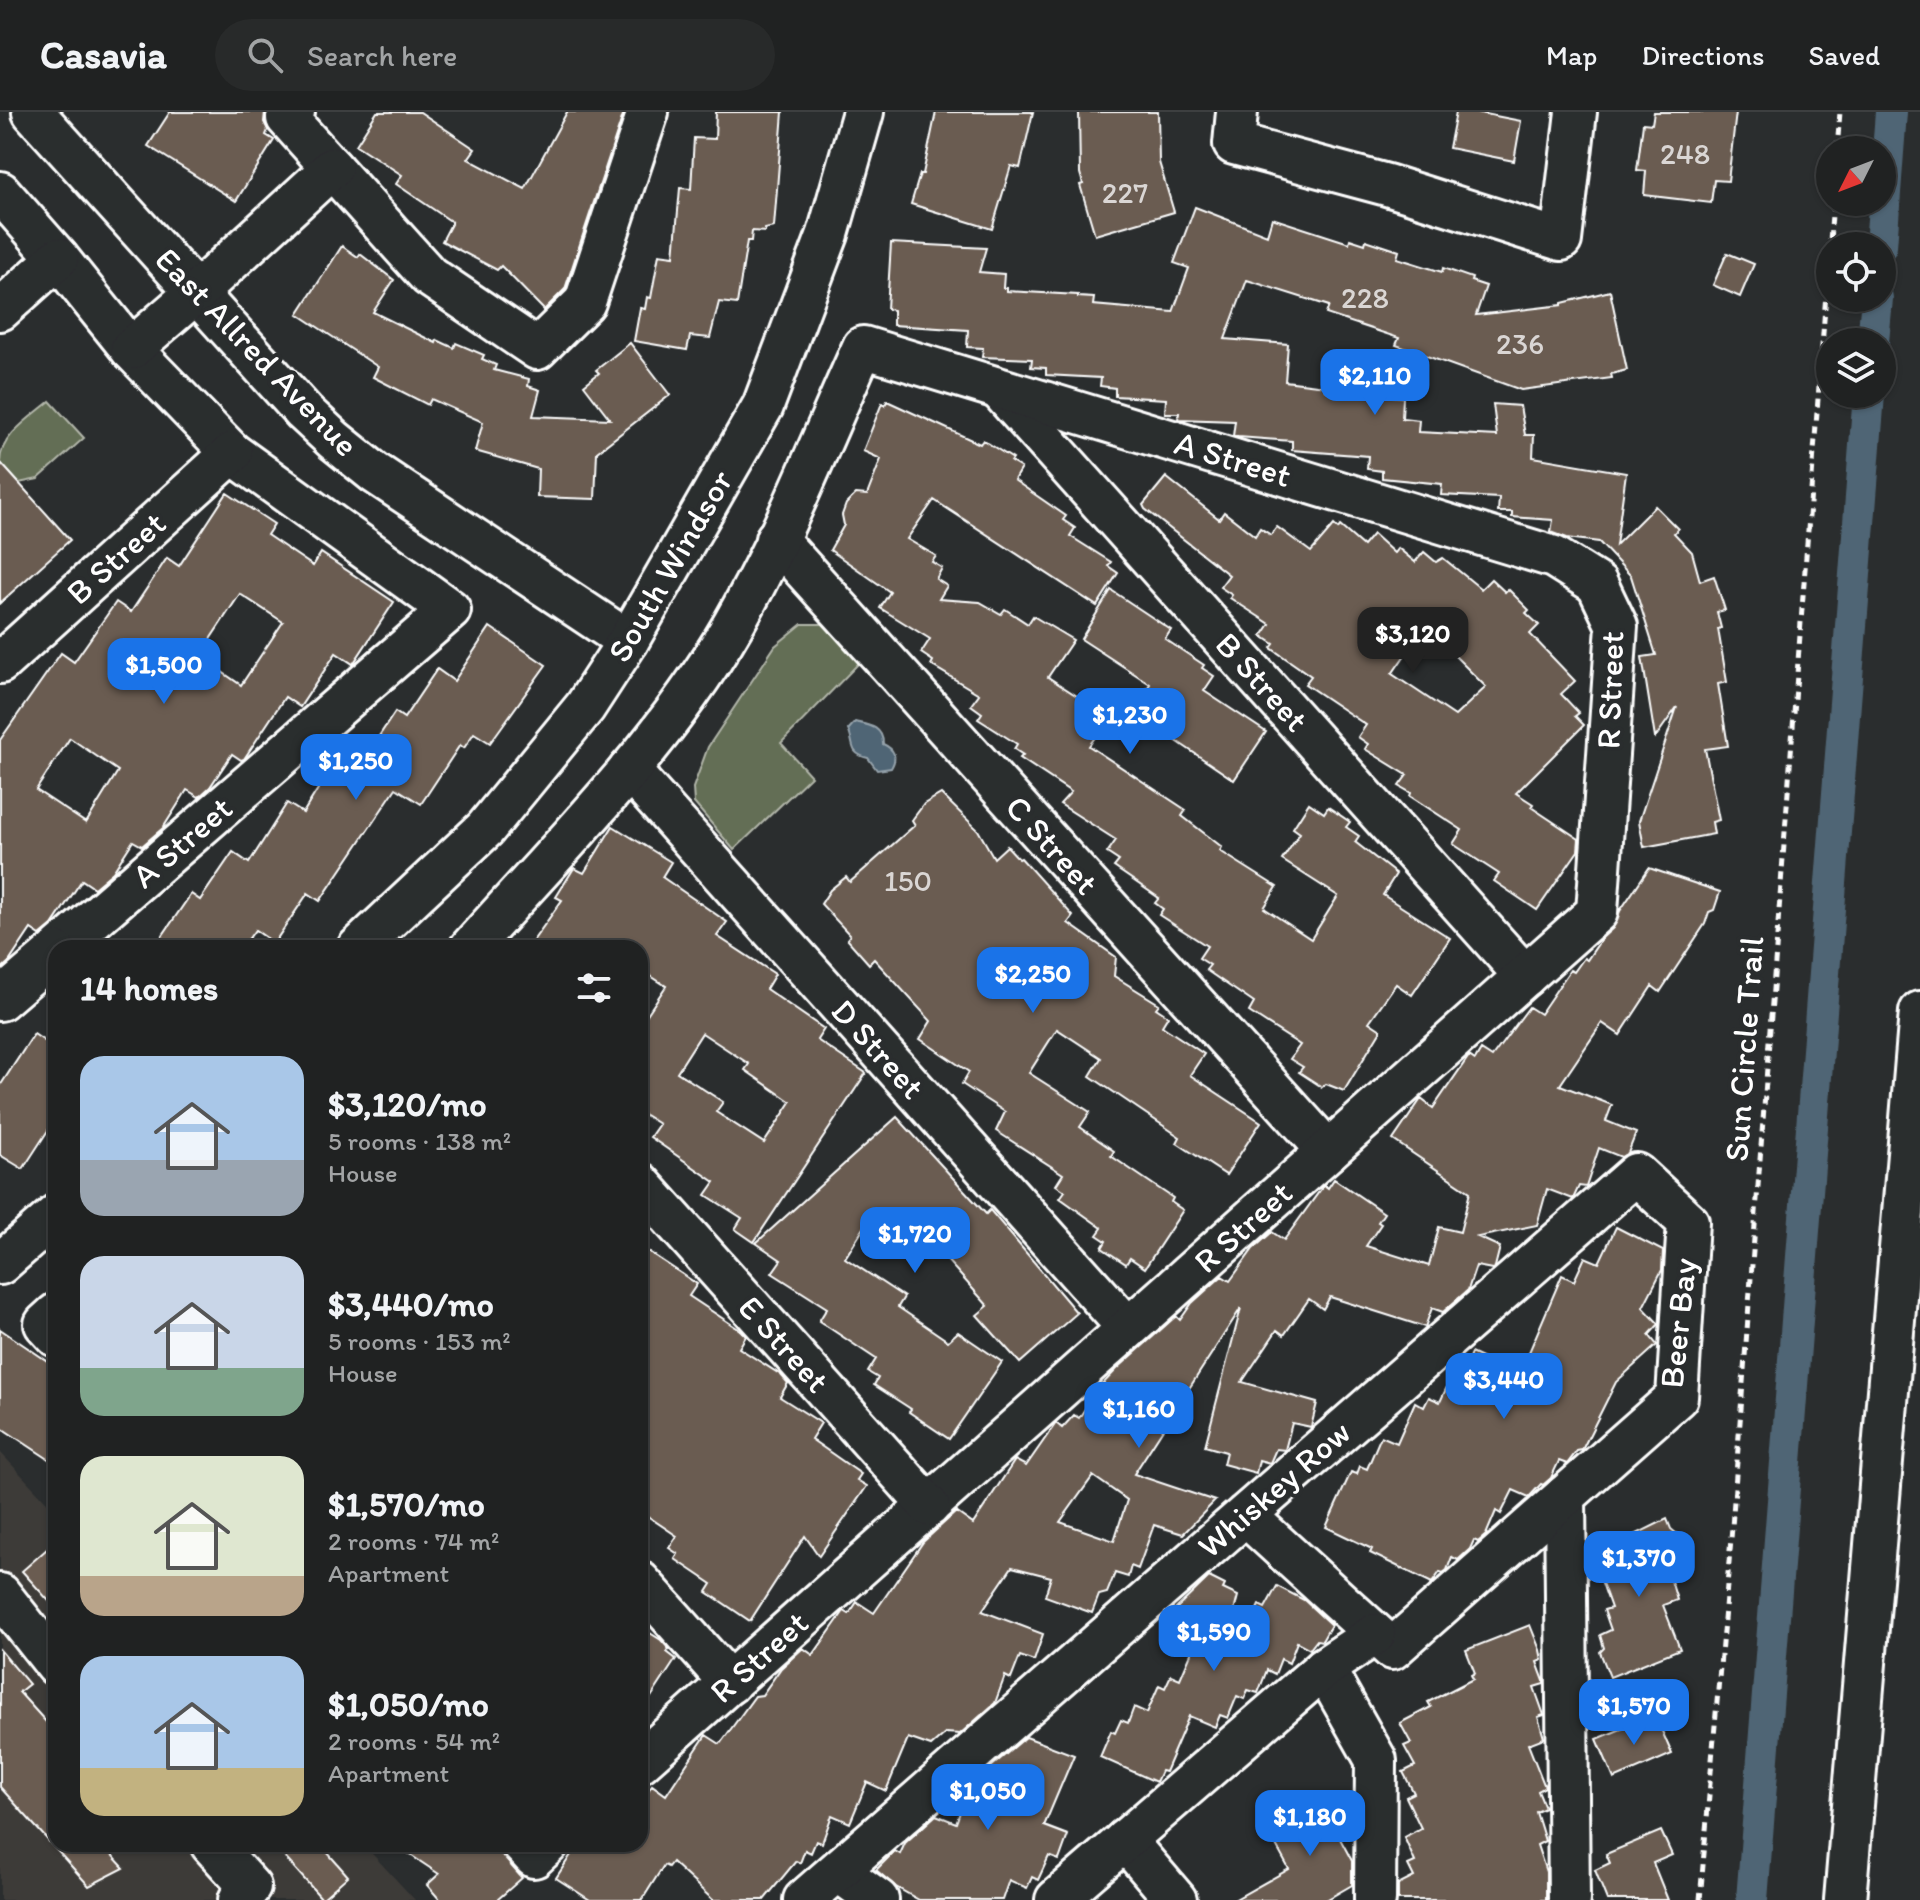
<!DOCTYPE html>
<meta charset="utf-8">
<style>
body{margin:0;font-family:Itim,sans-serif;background:#282a2a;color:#f1f3f6;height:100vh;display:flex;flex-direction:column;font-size:30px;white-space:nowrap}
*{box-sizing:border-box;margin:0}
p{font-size:26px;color:#a2a4a5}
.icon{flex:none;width:44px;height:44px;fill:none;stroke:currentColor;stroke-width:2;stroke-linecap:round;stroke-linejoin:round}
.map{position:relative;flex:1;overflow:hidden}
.drawer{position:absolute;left:48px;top:828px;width:600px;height:912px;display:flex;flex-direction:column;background:#202222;border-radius:24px;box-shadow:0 2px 6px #0004,0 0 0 2px #3d3f40}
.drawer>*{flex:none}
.needle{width:52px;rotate:228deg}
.buttons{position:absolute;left:1816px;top:24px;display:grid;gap:16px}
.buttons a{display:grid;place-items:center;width:80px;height:80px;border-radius:50%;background:#202222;box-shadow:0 2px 6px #0004,0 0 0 2px #3d3f40;font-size:40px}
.price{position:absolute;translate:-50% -68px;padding:0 18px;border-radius:16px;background:#1a73e8;color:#fff;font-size:26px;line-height:52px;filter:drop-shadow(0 2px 4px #0008)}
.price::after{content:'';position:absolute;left:50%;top:48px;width:24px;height:18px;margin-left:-12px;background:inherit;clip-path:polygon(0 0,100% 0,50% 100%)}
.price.on{background:#222;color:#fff}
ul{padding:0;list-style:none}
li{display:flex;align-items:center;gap:24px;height:200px;padding:0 32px}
li span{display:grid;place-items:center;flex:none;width:224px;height:160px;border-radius:24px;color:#555}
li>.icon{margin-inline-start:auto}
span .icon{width:96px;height:96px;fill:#fffc;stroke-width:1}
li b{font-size:34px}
h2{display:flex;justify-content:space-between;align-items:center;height:96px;padding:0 32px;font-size:34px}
header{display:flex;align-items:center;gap:48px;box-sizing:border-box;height:112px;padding:0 40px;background:#202222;border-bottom:2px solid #3d3f40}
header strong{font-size:38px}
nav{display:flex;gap:44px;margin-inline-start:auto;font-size:28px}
.search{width:560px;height:72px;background:#282a2a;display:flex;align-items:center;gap:20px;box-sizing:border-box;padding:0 28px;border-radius:44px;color:#a2a4a5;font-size:30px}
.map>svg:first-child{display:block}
.built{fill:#3d3b38}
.green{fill:#646e55;stroke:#b2b6aa;stroke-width:2}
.water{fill:#506574;stroke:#96a3ac;stroke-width:2}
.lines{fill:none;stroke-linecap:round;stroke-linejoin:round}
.canal{stroke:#506574;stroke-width:32}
.building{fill:#6a5c51;stroke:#fff;stroke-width:2;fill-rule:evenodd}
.minor-casing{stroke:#fff;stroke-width:46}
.path{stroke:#fff;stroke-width:5;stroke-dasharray:8 6;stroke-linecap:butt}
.minor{stroke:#2a2d2e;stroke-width:40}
.labels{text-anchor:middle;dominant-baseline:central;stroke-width:8;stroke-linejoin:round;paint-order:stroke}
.number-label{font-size:30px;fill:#dad6d4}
.street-label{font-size:34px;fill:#fff;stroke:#2a2d2e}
</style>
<header>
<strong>Casavia</strong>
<div class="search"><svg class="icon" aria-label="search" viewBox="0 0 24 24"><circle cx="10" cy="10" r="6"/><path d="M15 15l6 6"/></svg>Search here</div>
<nav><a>Map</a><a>Directions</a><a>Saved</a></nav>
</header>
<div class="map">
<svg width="1920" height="1788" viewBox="0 0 1920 1788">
<rect width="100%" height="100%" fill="#2a2d2e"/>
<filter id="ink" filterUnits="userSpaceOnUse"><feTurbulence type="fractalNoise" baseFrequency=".0125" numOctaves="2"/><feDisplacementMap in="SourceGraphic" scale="16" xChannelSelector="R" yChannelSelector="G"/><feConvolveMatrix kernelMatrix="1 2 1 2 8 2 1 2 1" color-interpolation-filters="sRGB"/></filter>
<g filter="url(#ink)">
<polygon class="built" points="0,1340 56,1400 56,1732 363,1732 415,1788 0,1788"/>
<g class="green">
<path d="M50 289 84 326 38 367 19 371 0 350C0 324 31 305 50 289Z"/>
<polygon points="802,512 823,512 860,550 781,631 811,664 734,738 694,691 693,676 708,635 775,534"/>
</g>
<path class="water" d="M855 610C868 613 883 614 883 632 894 637 898 645 891 656L877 658 868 646C848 642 855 631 848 618Z"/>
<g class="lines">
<g class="canal">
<polyline points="1881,134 1891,0"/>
<polyline points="1873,230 1877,186"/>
<polyline points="1752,1788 1869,282"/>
</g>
</g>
<g class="building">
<polygon points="170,0 265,0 264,10 268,18 266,23 274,28 236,89 148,34"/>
<polygon points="377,0 420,0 475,37 468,47 525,77 567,0 624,0 565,177 544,198 501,154 497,158 442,129 452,110 396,72 402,63 356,33"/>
<polygon points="716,0 783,0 774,115 765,117 765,120 752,119 751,129 747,129 737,192 719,190 710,226 690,224 687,238 634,229 640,196 645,197 647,185 651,186 659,142 674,144 680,76 691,77 694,26 715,27"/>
<polygon points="936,0 1033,0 1020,56 1011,54 992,117 911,92 920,62 923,62"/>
<polygon points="1079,0 1158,0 1159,50 1174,100 1095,123 1080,73 1083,72 1080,61"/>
<polygon points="1456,0 1475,0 1521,9 1514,49 1449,36"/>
<polygon points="1654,0 1736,0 1728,69 1714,68 1711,91 1644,83 1646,59 1637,58 1643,11 1652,12"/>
<polygon points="1195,95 1267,123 1272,106 1349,131 1350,127 1365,132 1366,128 1399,139 1397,146 1442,160 1443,156 1472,166 1471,169 1486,174 1476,203 1562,193 1562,191 1610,179 1627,258 1611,262 1612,266 1521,278 1396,233 1399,226 1326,202 1329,194 1247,168 1225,227 1288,232 1285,269 1326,274 1325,278 1403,285 1402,306 1419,308 1418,320 1497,324 1493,292 1520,294 1525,323 1534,323 1533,345 1626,361 1616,433 1655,394 1678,417 1674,421 1692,440 1700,469 1714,464 1725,498 1717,500 1721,516 1718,517 1727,570 1718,572 1728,634 1705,637 1719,708 1712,710 1714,722 1644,735 1639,709 1677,595 1655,626 1642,545 1656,543 1631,464 1599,430 1567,426 1551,420 1553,408 1512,405 1512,400 1498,400 1499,386 1441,383 1442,372 1382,366 1382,359 1367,357 1368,344 1292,338 1292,329 1238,325 1233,324 1235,309 1178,307 1179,301 1165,301 1166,287 1115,284 1115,276 1100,274 1101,266 1046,263 1046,256 1031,255 1032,247 982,245 983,236 967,235 968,218 893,213 893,198 887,197 891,131 986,136 979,160 1004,162 1003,176 1007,176 1007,179 1078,183 1078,185 1094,186 1093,193 1173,200 1189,156 1174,151"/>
<polygon points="342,134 358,145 360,142 394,168 373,200 436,231 437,228 454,236 456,231 484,243 482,247 496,253 494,258 529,267 528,274 540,278 533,304 610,307 584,273 599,261 596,258 630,231 670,283 597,340 595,387 537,385 538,357 475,339 483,310 431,287 428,293 373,265 378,255 298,202"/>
<polygon points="1727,141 1754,152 1740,185 1713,173"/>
<polygon points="887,289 980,332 983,328 1013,347 1011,350 1021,356 1014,368 1066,404 1063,408 1075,416 1070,424 1111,450 1108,454 1118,461 1097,494 934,388 907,427 936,444 932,450 942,456 936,467 947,474 939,487 980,490 1001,502 1005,497 1028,512 1033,504 1073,528 1048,565 1109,605 1089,634 1186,698 1182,704 1222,735 1220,739 1277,775 1264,796 1311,827 1338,784 1282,748 1300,721 1293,716 1309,691 1324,701 1328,695 1350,710 1346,715 1359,724 1355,730 1396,762 1383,783 1450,826 1412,883 1396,872 1369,910 1381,918 1344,979 1326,972 1322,975 1299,960 1303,955 1290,947 1300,933 1249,900 1254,891 1206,858 1210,853 1199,846 1207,834 1159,803 1163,797 1155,791 1159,786 1114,755 1119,749 1107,741 1116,728 1060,692 1071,680 1020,646 1023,643 1014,637 1017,632 978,607 982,601 971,593 979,582 931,553 933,549 921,541 930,527 880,496 890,480 830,438 844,413 842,403 846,392 856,382 867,383 881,347 863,339 882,291 885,293"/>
<polygon points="0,350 70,428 0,491"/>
<path d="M1166 365 1219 407 1224 400 1255 424 1260 416 1271 423 1277 415 1311 440 1334 413 1338 417 1340 414 1363 434 1373 422 1394 441 1398 436 1415 450 1424 440 1436 450 1443 446 1481 477 1491 467 1505 480 1508 477 1529 498 1526 501 1539 513 1530 522 1575 569 1561 582 1579 601 1575 604 1584 613 1516 681 1533 692 1531 695 1579 727 1578 739 1537 798 1494 769 1499 762 1453 732 1462 718 1410 684 1411 681 1399 674 1407 663 1365 637 1368 632 1358 625 1366 613 1305 572 1311 564 1271 536 1274 532 1262 524 1270 512 1230 486 1232 483 1220 475 1229 463 1145 397 1143 393ZM1425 514 1486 575 1455 604 1392 562Z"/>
<path d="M227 381 274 412 267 423 313 454 321 441 394 490 353 552 336 541 300 595 285 585 244 647 241 648 232 642 210 675 199 685 187 678 163 716 142 734 133 729 113 760 94 776 82 768 52 813 40 823 31 817 9 850 0 858V628L61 541 74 550 116 490 131 500 167 446 179 454ZM240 482 283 510 241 573 199 544ZM70 626 118 659 86 711 36 678Z"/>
<polygon points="1111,478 1171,518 1165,527 1204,553 1202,556 1214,564 1204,579 1266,620 1234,668 1172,626 1160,620 1158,623 1129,603 1150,572 1081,527"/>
<polygon points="490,515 546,553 490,631 474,621 464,636 460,633 421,692 396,676 320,789 308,781 274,831 255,818 242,836 154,836 191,782 200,788 233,740 249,751 287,691 303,701 331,656 350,668 395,600 404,606 437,557 454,569"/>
<polygon points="941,682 978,718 994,746 1007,734 1019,747 1021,746 1073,804 1068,811 1116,845 1114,864 1159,892 1156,896 1168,904 1162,914 1204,942 1190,963 1261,1010 1226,1063 1177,1031 1180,1025 1090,964 1101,946 1057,917 1029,961 1090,1000 1080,1015 1114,1039 1111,1044 1173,1086 1171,1090 1183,1098 1145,1156 1130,1146 1126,1152 1102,1136 1106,1129 1097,1123 1102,1116 1060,1086 1065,1079 1056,1073 1063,1062 996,1019 1005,1000 962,972 969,960 920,927 931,909 874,847 869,852 847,827 850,823 821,792 830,778 846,765 850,770 915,713 912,708 924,692"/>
<path d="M613 714 671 750 662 765 727 810 717 824 775 862 766 877 824 917 817 928 866 961 754 1130 735 1117 742 1106 706 1083 715 1070 650 1025 659 1012 640 1000V913L666 874 640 857V836H528L562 788 556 785 574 756 584 761ZM702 921 749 952 745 958 791 990 764 1031 716 1000 723 990 677 960Z"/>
<path d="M1649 756 1720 780 1714 798 1709 800 1705 812 1660 880 1652 874 1620 923 1602 911 1560 973 1612 993 1606 1009 1636 1021 1628 1041 1621 1045 1599 1036 1586 1075 1579 1074 1573 1087 1547 1077 1537 1113 1478 1125 1500 1135 1495 1155 1492 1157 1476 1154 1468 1178 1443 1200 1432 1196 1425 1215 1330 1185 1323 1197 1309 1187 1284 1223 1277 1218 1242 1270 1317 1291 1311 1315 1292 1311 1285 1338 1276 1337 1270 1351 1259 1348 1256 1361 1223 1352 1226 1340 1205 1334 1241 1196 1134 1362 1215 1389 1183 1422 1154 1413 1138 1457 1131 1454 1128 1465 1115 1461 1107 1481 1099 1483 1092 1501 1045 1484 1051 1465 1012 1455 982 1499 1043 1522 1034 1549 1020 1544 1011 1567 1005 1564 995 1591 960 1622 946 1621 931 1634 908 1626 886 1679 867 1670 850 1711 832 1703 822 1731 816 1729 811 1741 805 1738 800 1751 796 1749 764 1788H713L672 1750 668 1755 664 1753 642 1788H590L556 1766 578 1732H640V1691L652 1673 666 1683 706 1623 720 1632 755 1584 762 1583 781 1556 803 1536 813 1543 844 1499 849 1502 857 1490 874 1501 923 1430 956 1400 973 1412 1015 1348 1026 1354 1056 1311 1062 1316 1074 1303 1079 1306 1097 1278 1117 1257 1176 1204 1180 1208 1192 1191 1222 1164 1230 1169 1253 1137 1272 1120 1284 1128 1324 1073 1328 1076 1334 1067 1384 1101 1378 1110 1381 1112 1366 1134 1429 1154 1439 1115 1460 1120 1470 1080 1393 1028 1421 987 1433 996 1469 944 1475 948 1481 938 1492 945 1529 895 1540 902 1570 858 1574 860 1584 846 1587 848 1602 826 1613 816 1620 799ZM1093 1364 1127 1388 1114 1429 1060 1410Z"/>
<polygon points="34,922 56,937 56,1006 23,1057 0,1043 0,974"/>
<polygon points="897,1005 986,1102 990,1098 1077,1201 1020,1251 977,1203 988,1194 937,1137 926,1147 886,1103 881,1108 874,1100 845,1146 904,1185 898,1195 948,1229 958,1220 1002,1250 949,1327 909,1300 911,1297 874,1273 878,1266 868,1260 876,1247 819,1209 827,1196 772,1161 781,1148 756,1131"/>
<polygon points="1616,1115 1663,1139 1662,1158 1643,1195 1659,1212 1649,1223 1657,1233 1616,1270 1582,1338 1577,1339 1567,1352 1559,1349 1551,1366 1543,1373 1541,1372 1529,1385 1513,1378 1501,1402 1496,1399 1486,1423 1478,1430 1474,1428 1470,1437 1458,1448 1452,1445 1447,1458 1443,1461 1440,1460 1432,1471 1370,1441 1372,1437 1326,1415 1351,1360 1357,1362 1360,1354 1367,1357 1381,1324 1397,1331 1415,1290 1424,1295 1429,1285 1440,1290 1453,1262 1460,1265 1471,1241 1497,1253 1488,1288 1506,1294 1562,1163 1574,1169 1585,1145 1599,1151"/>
<polygon points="640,1134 697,1172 689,1184 740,1218 746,1224 739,1236 781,1263 788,1271 780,1285 821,1311 811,1327 861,1362 857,1368 867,1374 819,1444 805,1424 750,1509 707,1480 712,1472 675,1447 678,1442 669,1436 677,1424 640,1399"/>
<polygon points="0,1217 56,1255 56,1352 0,1315"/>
<polygon points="1667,1407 1671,1417 1688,1431 1662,1440 1677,1488 1663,1493 1680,1537 1610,1565 1600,1540 1604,1536 1600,1523 1611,1518 1604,1498 1611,1496 1601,1468 1608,1465 1600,1440"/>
<polygon points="56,1429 56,1497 22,1459"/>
<polygon points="1209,1465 1225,1473 1223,1477 1238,1484 1228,1522 1243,1527 1259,1493 1265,1496 1277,1474 1304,1488 1331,1513 1322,1529 1317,1528 1310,1537 1297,1530 1289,1551 1281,1547 1275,1562 1267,1558 1258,1581 1248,1578 1244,1587 1237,1584 1228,1606 1220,1603 1215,1615 1189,1604 1165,1660 1161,1659 1156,1670 1100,1645 1111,1619 1115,1621 1121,1608 1128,1611 1134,1595 1147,1601 1159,1573 1165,1576 1171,1563 1180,1567 1204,1511 1175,1498"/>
<polygon points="1530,1513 1540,1538 1542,1548 1537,1550 1544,1569 1544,1572 1534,1575 1544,1603 1538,1605 1544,1626 1528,1632 1545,1675 1538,1679 1545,1696 1536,1700 1545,1729 1537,1733 1546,1760 1546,1788 1398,1788 1398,1773 1414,1765 1408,1753 1415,1750 1404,1725 1421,1716 1406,1685 1414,1681 1403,1660 1415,1654 1404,1634 1411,1631 1400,1611 1431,1595 1428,1590 1473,1567 1471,1563 1475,1561 1466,1538"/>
<polygon points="650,1521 661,1528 669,1537 667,1540 676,1547 640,1602 640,1537"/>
<polygon points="0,1538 29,1572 19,1580 56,1621 56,1732 102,1732 124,1756 89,1774 0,1675"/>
<polygon points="1655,1603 1672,1642 1614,1667 1597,1627"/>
<polygon points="1026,1625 1074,1643 1044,1714 1068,1723 1059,1748 1049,1744 1038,1768 1032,1765 1027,1776 1009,1768 1002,1788 919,1788 896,1775 876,1758 895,1739 900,1742 905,1731 936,1703 956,1711 970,1673"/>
<polygon points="1337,1685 1352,1711 1337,1721 1352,1749 1352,1773 1326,1788 1234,1788 1289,1757 1269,1721"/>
<polygon points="1661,1719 1672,1743 1653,1751 1668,1788 1607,1788 1595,1758 1610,1751 1606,1742"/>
<polygon points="273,1732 320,1732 348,1764 322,1787"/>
<polygon points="394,1732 492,1732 522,1766 497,1788 440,1788 427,1773 439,1762"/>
</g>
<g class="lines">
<defs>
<g id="minor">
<polyline points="33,0 304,300 334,328 375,361 628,529"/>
<polyline points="294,0 287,6 429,164 537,237 585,190 648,0"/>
<polyline points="1237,0 1234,32 1387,73 1561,128 1576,0"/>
<polyline points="0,80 58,146 131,237 232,341 450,498 60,836"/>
<polyline points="0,198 58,146"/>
<polyline points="131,237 197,180 332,56"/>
<polyline points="999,277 1525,864"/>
<polyline points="776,427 1328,1039"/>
<polyline points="0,551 232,341"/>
<polyline points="629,658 1128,1216"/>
<polyline points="358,836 485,717 585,595 628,529 763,294 828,122 863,0"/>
<path d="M470 836C566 728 674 623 743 495 789 411 824 321 863 235L1554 445 1597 472 1617 514 1597 800 640 1650"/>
<polyline points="0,888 56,840"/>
<polyline points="640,1071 929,1394"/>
<polyline points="0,1152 56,1103"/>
<polyline points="56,1202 45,1212 56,1224"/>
<polyline points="1565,1384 1569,1788"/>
<polyline points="640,1470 730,1571"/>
<polyline points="0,1482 56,1553"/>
<polyline points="1324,1556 1376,1648 1375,1788"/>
<polyline points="1125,1728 1176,1788"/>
<polyline points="211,1732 250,1775 239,1788"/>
<polyline points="522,1732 534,1745 548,1732"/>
<polyline points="838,1759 878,1788"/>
<polyline points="804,1788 1636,1062 1688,1110 1677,1285 1392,1537 1245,1403"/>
<polyline points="1056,1788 1324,1556 1375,1522"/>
<polyline points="1845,1788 1920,900"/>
</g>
</defs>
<use href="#minor" class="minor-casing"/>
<g class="path">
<polyline points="1837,38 1840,0"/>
<polyline points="1700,1788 1732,1415 1833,90"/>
</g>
<use href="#minor" class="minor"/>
</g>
</g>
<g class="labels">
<g class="number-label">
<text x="1685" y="41">248</text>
<text x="1125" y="80">227</text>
<text x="1365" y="185">228</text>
<text x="1520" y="231">236</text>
<text x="908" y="768">150</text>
</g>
<g class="street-label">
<text transform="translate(257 240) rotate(46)">East Allred Avenue</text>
<text transform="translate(1233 347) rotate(17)">A Street</text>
<text transform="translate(116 446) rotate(-42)">B Street</text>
<text transform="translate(670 454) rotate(-60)">South Windsor</text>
<text transform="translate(1262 570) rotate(48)">B Street</text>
<text transform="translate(1610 578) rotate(-88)">R Street</text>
<text transform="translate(182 730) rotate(-41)">A Street</text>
<text transform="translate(1052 733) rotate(48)">C Street</text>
<text transform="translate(878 937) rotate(48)">D Street</text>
<text transform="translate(1744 937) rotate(-86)">Sun Circle Trail</text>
<text transform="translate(1243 1115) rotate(-42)">R Street</text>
<text transform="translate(1678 1211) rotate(-84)">Beer Bay</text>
<text transform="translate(784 1232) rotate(48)">E Street</text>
<text transform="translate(1274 1377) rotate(-41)">Whiskey Row</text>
<text transform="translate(759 1545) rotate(-42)">R Street</text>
</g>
</g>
</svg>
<div class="buttons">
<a><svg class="needle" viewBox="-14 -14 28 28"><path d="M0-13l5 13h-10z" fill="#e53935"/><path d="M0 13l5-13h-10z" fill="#a2a4a5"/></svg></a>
<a><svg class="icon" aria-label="locate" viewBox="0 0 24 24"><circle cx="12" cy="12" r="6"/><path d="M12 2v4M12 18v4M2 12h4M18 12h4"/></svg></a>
<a><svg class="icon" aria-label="layers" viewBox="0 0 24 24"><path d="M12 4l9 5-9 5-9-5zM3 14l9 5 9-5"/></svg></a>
</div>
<b class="price" style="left:1375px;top:305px">$2,110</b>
<b class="price on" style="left:1413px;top:563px">$3,120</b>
<b class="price" style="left:164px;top:594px">$1,500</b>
<b class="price" style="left:1130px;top:644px">$1,230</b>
<b class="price" style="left:356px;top:690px">$1,250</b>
<b class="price" style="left:1033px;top:903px">$2,250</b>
<b class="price" style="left:915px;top:1163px">$1,720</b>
<b class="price" style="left:1504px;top:1309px">$3,440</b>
<b class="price" style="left:1139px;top:1338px">$1,160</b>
<b class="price" style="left:1639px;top:1487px">$1,370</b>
<b class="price" style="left:1214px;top:1561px">$1,590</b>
<b class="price" style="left:1634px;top:1635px">$1,570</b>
<b class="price" style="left:988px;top:1720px">$1,050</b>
<b class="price" style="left:1310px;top:1746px">$1,180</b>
<section class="drawer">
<h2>14 homes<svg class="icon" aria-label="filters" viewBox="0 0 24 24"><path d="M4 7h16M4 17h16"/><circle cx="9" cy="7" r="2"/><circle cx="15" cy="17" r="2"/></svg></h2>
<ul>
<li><span style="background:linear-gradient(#a9c7e8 65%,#9aa5b1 0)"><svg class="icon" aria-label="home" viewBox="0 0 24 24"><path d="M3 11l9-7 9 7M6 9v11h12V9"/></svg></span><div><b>$3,120/mo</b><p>5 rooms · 138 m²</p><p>House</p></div></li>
<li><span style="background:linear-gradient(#c9d6e8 70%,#7fa58c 0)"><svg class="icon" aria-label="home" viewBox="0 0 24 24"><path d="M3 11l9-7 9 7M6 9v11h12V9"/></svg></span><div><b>$3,440/mo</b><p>5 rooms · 153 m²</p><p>House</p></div></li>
<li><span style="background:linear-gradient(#dfe7d0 75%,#b9a48a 0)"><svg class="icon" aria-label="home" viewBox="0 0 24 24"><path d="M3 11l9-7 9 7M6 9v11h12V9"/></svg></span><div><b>$1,570/mo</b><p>2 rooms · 74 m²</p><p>Apartment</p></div></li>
<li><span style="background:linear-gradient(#a9c7e8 70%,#c2b280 0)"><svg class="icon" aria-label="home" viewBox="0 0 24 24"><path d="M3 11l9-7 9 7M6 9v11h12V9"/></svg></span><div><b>$1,050/mo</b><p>2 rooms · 54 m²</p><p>Apartment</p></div></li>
</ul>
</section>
</div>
